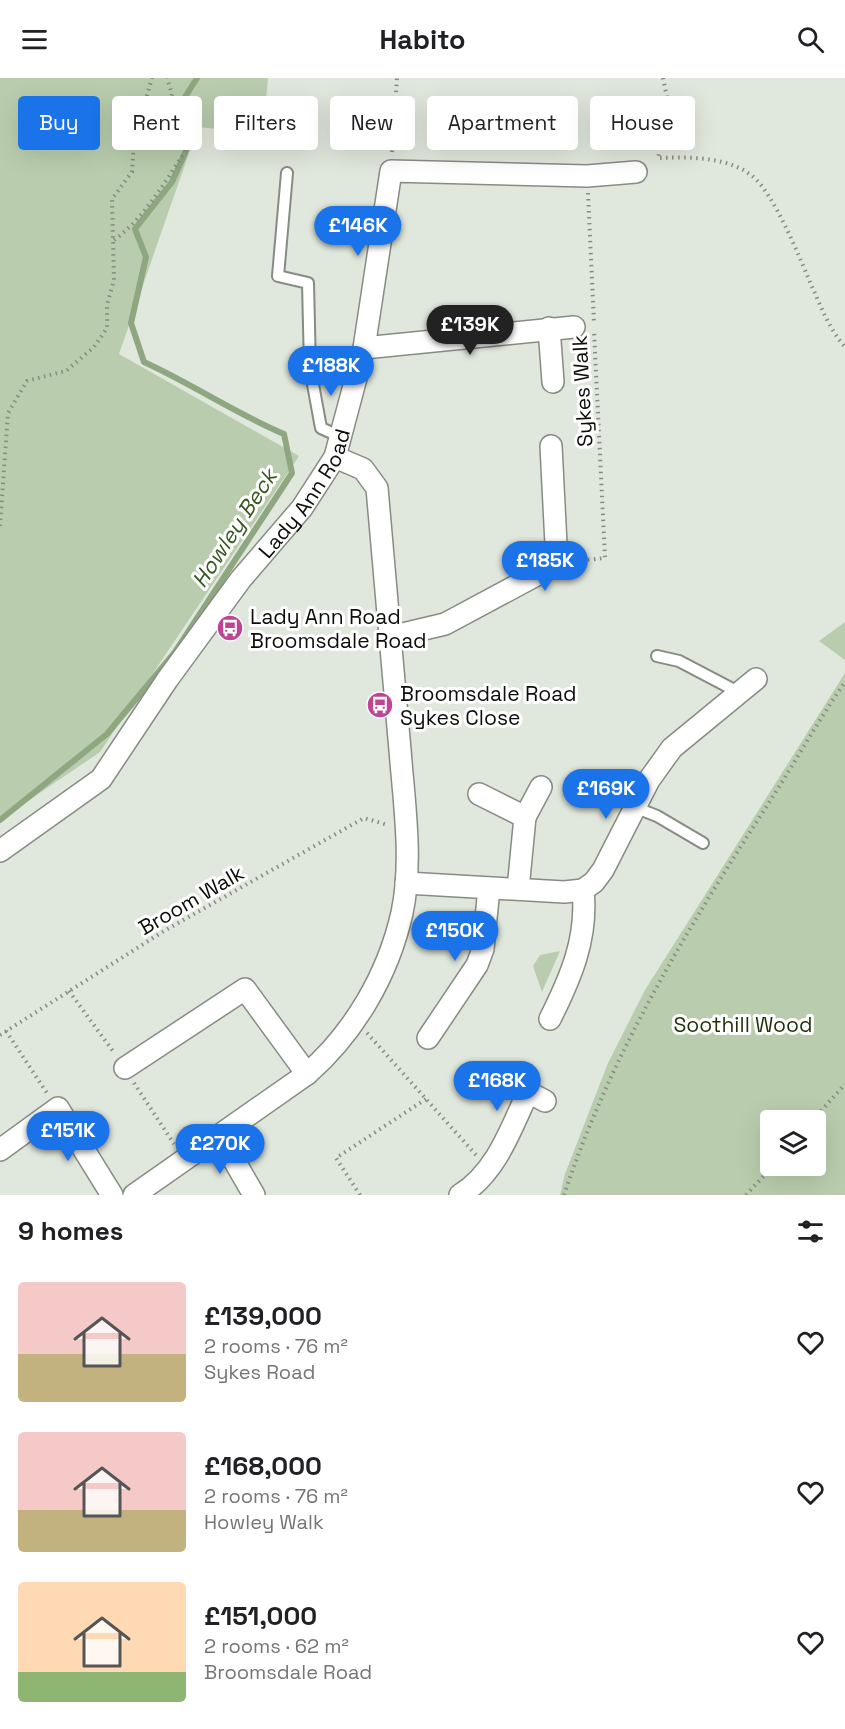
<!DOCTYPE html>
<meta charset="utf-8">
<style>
body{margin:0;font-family:"Space Grotesk",sans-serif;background:#f6f6f6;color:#202124;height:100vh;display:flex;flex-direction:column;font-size:22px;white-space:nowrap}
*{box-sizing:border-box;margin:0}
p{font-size:20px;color:#757577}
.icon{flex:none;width:33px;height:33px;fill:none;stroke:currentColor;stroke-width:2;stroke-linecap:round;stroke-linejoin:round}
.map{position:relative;height:1117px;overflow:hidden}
.sheet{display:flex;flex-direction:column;background:#fff;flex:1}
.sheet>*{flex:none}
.top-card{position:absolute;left:18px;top:18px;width:810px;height:54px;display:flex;gap:12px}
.buttons{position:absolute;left:760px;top:1032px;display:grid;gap:12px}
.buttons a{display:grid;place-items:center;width:66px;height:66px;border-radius:6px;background:#fff;box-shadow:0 6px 24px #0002;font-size:30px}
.price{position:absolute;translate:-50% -51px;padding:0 14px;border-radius:21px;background:#1a73e8;color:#fff;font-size:20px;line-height:39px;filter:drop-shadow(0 2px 3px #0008)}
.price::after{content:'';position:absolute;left:50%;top:36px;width:18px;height:14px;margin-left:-9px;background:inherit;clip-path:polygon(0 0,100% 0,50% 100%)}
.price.selected{background:#222;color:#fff}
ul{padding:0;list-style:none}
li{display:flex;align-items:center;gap:18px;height:150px;padding:0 18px}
li span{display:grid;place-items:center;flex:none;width:168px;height:120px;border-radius:6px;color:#555}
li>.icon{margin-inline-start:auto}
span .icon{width:72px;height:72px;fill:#fffc;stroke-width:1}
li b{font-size:26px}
h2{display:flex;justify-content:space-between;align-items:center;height:72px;padding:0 18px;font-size:26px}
.tag{padding:0 21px;border-radius:6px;background:#fff;box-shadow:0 6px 24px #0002;font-size:21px;line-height:54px}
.tag.selected{background:#1a73e8;color:#fff}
header{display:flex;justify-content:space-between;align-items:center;height:78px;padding:0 18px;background:#fff;font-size:27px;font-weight:700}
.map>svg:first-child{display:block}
.green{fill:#b9cdae;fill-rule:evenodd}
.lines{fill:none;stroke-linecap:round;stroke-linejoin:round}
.stream{stroke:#8ea780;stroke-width:6}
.service-casing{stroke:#868c83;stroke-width:14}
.minor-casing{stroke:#868c83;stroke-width:24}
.path{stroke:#868b83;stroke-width:4;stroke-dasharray:1.5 4.5;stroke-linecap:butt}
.service{stroke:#fff;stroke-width:10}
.minor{stroke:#fff;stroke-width:21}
.labels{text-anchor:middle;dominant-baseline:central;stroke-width:6;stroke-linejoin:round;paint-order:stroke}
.street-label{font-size:21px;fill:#0c0e0b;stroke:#fff}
.poi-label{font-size:21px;fill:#0c0e0b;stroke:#fff;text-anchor:start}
.park-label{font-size:21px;fill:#1c3408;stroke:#fff}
.water-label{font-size:22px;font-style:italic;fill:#37581f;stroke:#fff}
</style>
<header><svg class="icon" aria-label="menu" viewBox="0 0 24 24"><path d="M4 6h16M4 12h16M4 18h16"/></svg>Habito<svg class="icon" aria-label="search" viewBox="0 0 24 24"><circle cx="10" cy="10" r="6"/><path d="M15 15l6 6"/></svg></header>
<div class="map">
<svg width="845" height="1117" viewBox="0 0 845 1117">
<rect width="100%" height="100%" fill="#e0e7dc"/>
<g class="green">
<polygon points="0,0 268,0 263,56 198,49 119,276 299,378 100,674 0,742"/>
<polygon points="845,544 845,582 819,563"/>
<path d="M845 595V1117H560L565 1096 608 985 645 912ZM771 1042H816V1088H771Z"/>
<polygon points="560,873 542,914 533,888 540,877"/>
</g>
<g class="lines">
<path class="stream" d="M0 742 107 656 175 574 292 395 284 356C235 335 192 306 144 284L131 245 146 179 135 151 172 104 194 55 175 35 197 0"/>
<defs>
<g id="service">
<polyline points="287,95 278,198 308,205 310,290 321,350 341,359"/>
<polyline points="657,578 679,583 740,615"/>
<polyline points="634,729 657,738 703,765"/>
</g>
<g id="minor">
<polyline points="549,250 553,304"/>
<polyline points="364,270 574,249"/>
<polyline points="390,559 445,546 557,486 551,368"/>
<polyline points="479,716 525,739 518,811"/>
<polyline points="525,739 541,709"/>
<path id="s1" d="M0 773 101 701 167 602 241 501 302 430 335 379 364 270 391 93 587 98 636 94"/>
<polyline points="406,805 564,814 583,812"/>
<path d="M550 941C571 899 588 860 583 812L594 804 603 792 649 702 672 670 756 601"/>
<polyline points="428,960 477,887 483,871 489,810"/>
<polyline points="125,990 245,911 307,996"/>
<polyline points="220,1058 254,1117"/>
<polyline points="0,1072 58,1030 112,1117"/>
<path d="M134 1117 307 996C354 955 388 897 402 835 413 783 404 724 400 672 392 585 385 497 377 410L363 391 335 379"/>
<path d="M460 1117C496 1095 511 1051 528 1014L545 1023"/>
</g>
</defs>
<use href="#service" class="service-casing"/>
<use href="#minor" class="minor-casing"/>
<g class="path">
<path d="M663 0 669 29 658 80C688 79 725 78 751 97 775 115 801 184 814 213 822 232 831 253 845 269"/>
<polyline points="392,74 397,0"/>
<polyline points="588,115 594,245"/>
<path d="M114 162C145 140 165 103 187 71L164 43 172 16 167 0"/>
<polyline points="0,448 8,335 27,303 66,293 94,269 107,250 107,227 114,202 112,121 132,94 134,62 152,0"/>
<polyline points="576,483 605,480 594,253"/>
<polyline points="69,913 115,976"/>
<polyline points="6,953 47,1015"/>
<polyline points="367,955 476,1077"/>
<polyline points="0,957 164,853 364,740 388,747"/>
<polyline points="134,1005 174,1066"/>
<polyline points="813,1042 845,1006"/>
<polyline points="360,1117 336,1080 426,1021"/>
<path d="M564 1117C611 975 689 848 770 723 795 684 818 643 845 604"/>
<polyline points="746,1117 773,1088"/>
</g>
<use href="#service" class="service"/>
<use href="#minor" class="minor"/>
</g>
<defs>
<symbol id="bus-disc" viewBox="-11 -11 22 22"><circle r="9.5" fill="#c04495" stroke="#fff"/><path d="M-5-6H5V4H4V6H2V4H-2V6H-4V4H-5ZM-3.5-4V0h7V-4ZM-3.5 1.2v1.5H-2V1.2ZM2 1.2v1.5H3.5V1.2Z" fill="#fff"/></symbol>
</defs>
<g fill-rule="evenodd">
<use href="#bus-disc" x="215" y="535" width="30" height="30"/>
<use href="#bus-disc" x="365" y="612" width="30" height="30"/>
</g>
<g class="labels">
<g class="street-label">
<text transform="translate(582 313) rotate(-93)">Sykes Walk</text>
<text stroke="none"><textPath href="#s1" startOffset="476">Lady Ann Road</textPath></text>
<text transform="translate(191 822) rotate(-30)">Broom Walk</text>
</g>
<g class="poi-label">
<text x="250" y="538">Lady Ann Road<tspan x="250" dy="24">Broomsdale Road</tspan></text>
<text x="400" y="615">Broomsdale Road<tspan x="400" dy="24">Sykes Close</tspan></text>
</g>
<g class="park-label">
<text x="743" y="946">Soothill Wood</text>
</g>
<g class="water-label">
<text transform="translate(234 450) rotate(-57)">Howley Beck</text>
</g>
</g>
</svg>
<div class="buttons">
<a><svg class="icon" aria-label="layers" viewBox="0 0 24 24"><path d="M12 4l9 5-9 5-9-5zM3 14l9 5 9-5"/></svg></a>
</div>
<b class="price" style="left:358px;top:179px">£146K</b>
<b class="price selected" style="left:470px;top:278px">£139K</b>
<b class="price" style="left:331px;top:319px">£188K</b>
<b class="price" style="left:545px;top:514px">£185K</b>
<b class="price" style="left:606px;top:742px">£169K</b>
<b class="price" style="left:455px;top:884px">£150K</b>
<b class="price" style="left:497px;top:1034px">£168K</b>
<b class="price" style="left:68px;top:1084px">£151K</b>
<b class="price" style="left:220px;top:1097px">£270K</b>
<div class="top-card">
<a class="tag selected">Buy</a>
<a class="tag">Rent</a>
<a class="tag">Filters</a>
<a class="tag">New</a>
<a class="tag">Apartment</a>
<a class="tag">House</a>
</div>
</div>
<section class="sheet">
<h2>9 homes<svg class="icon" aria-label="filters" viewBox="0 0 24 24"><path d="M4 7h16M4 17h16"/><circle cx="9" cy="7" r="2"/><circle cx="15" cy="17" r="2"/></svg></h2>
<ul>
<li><span style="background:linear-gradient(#f6c9c9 60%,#c2b280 0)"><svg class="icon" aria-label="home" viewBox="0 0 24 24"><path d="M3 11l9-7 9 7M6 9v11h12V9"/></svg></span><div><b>£139,000</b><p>2 rooms · 76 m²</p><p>Sykes Road</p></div><svg class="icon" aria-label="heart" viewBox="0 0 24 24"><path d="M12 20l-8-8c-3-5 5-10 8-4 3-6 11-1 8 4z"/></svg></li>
<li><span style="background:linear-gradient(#f6c9c9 65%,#c2b280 0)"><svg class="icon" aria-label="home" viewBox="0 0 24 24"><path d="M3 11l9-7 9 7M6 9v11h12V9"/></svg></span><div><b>£168,000</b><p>2 rooms · 76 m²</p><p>Howley Walk</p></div><svg class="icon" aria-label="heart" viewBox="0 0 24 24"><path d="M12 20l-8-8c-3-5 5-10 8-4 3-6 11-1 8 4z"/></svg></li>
<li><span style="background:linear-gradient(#ffd9b3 75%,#8fb573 0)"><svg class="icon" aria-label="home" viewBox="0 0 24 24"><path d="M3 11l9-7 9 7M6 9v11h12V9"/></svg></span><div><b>£151,000</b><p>2 rooms · 62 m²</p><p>Broomsdale Road</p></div><svg class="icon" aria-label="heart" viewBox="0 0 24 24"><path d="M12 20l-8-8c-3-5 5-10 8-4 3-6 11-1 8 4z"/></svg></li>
</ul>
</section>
